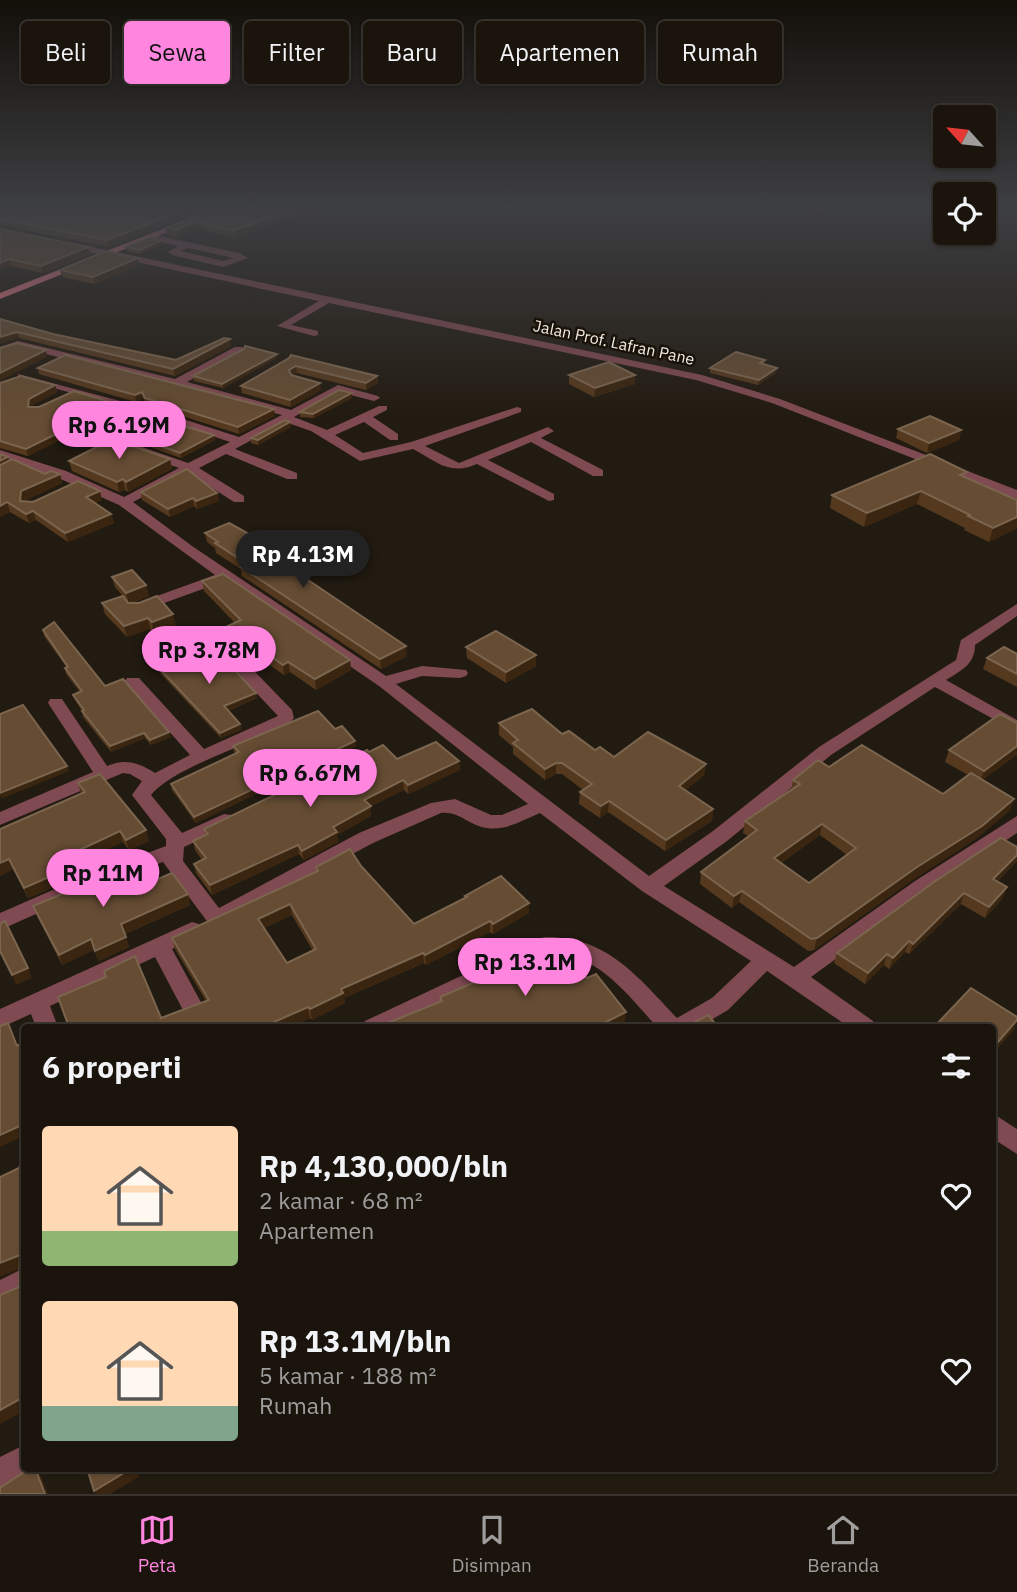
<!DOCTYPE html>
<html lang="id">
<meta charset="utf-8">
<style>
body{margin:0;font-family:"IBM Plex Sans",sans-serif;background:#27211b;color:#f1f3f6;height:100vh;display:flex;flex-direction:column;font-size:26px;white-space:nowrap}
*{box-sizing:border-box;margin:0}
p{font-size:23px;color:#9f9e9d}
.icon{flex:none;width:38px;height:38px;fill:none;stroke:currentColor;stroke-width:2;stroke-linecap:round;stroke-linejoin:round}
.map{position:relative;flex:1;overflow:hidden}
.drawer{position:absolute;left:21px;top:1024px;width:975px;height:448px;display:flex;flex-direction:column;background:#1a140d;border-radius:7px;box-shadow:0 2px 5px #0004,0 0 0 2px #38332e}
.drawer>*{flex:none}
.top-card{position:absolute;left:21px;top:21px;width:976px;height:63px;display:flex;gap:14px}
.needle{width:46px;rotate:297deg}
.buttons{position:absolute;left:933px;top:105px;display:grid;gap:14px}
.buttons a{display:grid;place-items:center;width:63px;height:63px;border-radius:7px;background:#1a140d;box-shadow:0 2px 5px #0004,0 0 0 2px #38332e;font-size:35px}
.price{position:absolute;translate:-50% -60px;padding:0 16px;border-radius:24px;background:#ff85df;color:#111;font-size:23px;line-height:46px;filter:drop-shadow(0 2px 4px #0008)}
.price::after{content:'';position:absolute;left:50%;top:42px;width:21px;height:16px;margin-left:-10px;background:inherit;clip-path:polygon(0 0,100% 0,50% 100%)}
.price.current{background:#222;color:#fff}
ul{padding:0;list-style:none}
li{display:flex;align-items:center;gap:21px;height:175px;padding:0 21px}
li span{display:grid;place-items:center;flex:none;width:196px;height:140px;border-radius:7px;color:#555}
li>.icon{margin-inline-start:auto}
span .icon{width:84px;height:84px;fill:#fffc;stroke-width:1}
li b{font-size:30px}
h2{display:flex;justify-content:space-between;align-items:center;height:84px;padding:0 21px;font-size:30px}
.tag{padding:0 24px;border-radius:7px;background:#1a140d;box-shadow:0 2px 5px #0004,0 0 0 2px #38332e;font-size:24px;line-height:63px}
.tag.current{background:#ff85df;color:#111}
.dock{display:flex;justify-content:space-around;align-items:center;height:98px;border-top:2px solid #38332e;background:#1a140d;font-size:19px;color:#9f9e9d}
.dock a{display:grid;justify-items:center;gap:4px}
.dock .current{color:#ff85df}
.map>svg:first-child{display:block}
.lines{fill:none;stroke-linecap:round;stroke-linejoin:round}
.minor{fill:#7f4a51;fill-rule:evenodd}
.major{fill:#e37685;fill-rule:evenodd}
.wall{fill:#55391e;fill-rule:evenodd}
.shaded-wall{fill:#392510}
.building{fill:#654c33;stroke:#7b654f;stroke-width:2;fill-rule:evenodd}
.labels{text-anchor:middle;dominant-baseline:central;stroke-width:5;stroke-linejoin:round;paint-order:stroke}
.far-street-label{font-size:16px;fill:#efe9e3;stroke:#191208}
</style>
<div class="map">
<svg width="1017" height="1494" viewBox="0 0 1017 1494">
<rect width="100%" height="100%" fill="#221b11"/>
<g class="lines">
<g class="minor">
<path d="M150 234 239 253 248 258 223 267 172 255 168 252 178 246 147 239ZM188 248 234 258 223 261 181 251Z"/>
<polygon points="68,242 702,375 780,399 1017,490 1017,499 772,403 696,380 329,303 291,325 318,331 318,335 314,336 277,326 319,301 65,247 65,243"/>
<path d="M18 341 175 379 235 347H243V351L187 382 291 410 338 385 378 396 380 398 374 401 339 392 294 417 327 430 379 406H387V410L373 417 398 434V440H390L364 422 335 435 363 453 411 442 517 407 521 408V412L425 446 459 463 548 427 554 431 541 438 603 470V476H593L531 442 488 460 554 494V500L549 501 477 464C450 476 437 462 413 449L360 461 311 431 285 422 235 449 297 473V479H287L226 454 199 468 244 496V502H234L189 473 133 502 192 546 386 676 422 666 466 670 468 673 466 676 460 678 422 676 396 684 649 876 713 831 819 747 956 660 961 640 1017 604V616L975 645C975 664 962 670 946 680L1017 720V732L935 687 831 755 727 841 664 886 794 967 915 881 1017 816V833L929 891 811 977 873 1021 876 1027H849L767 971 728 1010 699 1027H657C626 993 597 952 547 953L394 1027H362L365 1021 544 937C607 936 637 976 677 1018L712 998 751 961 642 891 540 813C523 820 506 831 487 828 469 826 460 811 441 813L373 843 216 927 209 924 163 862 92 889 0 930V913L78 879 166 846V839L132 795 142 781 130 774 123 773 0 825V812L93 772 48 703 50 699H62L107 766C126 758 139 763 155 773L190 755 127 684 125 681 127 678H139L204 749 278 716 218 652 216 649 218 646H230L292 710 294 718C287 727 273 732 262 737 233 750 170 771 151 795L182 833 224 814 231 815 233 820 231 825 184 847 183 861 219 908 359 833 431 803 455 799 491 815H502L528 804 379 686 225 581 142 611H132L129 608 132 605 215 575 119 505 56 477 0 458V450L66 471 124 497 179 468 91 438V432H99L188 463 230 442 150 415 18 378V374L158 411 239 437 282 415 19 347 0 354V347Z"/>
<polygon points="192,922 199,924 202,930 199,936 172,949 203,1006 200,1012 192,1015 184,1012 155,957 50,1006 58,1027 36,1027 31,1014 0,1028 0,1009"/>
<polygon points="992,1113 1017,1129 1017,1154 992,1138"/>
<polygon points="24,1268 24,1296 0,1308 0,1280"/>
<polygon points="24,1445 24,1468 36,1468 35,1471 0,1489 0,1457"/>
</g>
<polygon class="major" points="221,206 233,206 0,299 0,293"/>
</g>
<g class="wall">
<polygon points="0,206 83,212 101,206 109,247 0,225"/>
<polygon points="221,206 332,206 313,215 304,213 234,238 197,228 178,237 167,235 166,228"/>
<polygon points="791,206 834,206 819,213"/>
<polygon points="0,229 88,247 90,255 43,273 11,266 0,271"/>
<polygon points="160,241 161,245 141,254 127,251 126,247"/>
<polygon points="138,258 139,265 95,284 62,277 60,270"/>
<polygon points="0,319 53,334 176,360 231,346 175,376 19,338"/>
<polygon points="277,358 223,388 194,381 193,376"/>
<polygon points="289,358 377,376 378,383 366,390 297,373 293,375 321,390 291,407 242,393 241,386"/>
<polygon points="765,360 764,364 777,368 776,373 758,385 710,373 710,368"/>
<polygon points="38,368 275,416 239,434 147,405 143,398 136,402 39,374"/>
<polygon points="569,375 635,375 635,384 594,397 569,384"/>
<polygon points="0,383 55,385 57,392 31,406 31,407 118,411 28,456 0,448"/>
<polygon points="352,393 352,398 314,418 300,417 300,412"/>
<polygon points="154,417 214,435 215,440 181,458 130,440 129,435 155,422"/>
<polygon points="290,422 291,427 258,445 251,443 251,438"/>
<polygon points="898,429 961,430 959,440 927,453 896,438"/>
<polygon points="0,454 9,460 45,474 60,474 62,483 24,501 102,500 95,503 111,514 114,523 68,542 36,520 29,523 10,512 0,517"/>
<polygon points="170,459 172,469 128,492 125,490 119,492 72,471 69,461"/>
<polygon points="966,477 1017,500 1017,528 989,542 964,530 965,528 917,504 864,527 830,508 832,495"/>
<polygon points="141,492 217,493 219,501 197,509 194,506 170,517 142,500"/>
<polygon points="205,533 284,556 277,559 407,656 381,669 242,576 241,569 216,553 215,548 207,542"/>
<polygon points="112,577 146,585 149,596 131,603 176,625 154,633 150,629 127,637 105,614 102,603 123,596 115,587"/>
<polygon points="202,581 350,660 351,670 316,690 290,672 284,675 230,637 228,626 235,623 204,591"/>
<polygon points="43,630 105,686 171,737 151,745 145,738 111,752 83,717 82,711 75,700 73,695 80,692 66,674 65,668 67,668 44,636"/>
<polygon points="466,647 536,655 536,666 506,683 467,658"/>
<polygon points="1017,654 1017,687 983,669 987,658"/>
<polygon points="159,668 256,693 257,698 228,711 240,724 241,730 221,738 161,674"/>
<path d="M1000 714 983 780 1010 810 977 838 914 879 814 950 808 951 739 902 732 908 700 884 701 872 748 836 743 833 745 821 791 790 793 780 829 767 943 794 968 775 945 762 949 750ZM820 835 847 855 809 883 781 863Z"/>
<polygon points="499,723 562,734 595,750 614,757 706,764 704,775 686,790 713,809 712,821 665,851 608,812 600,818 579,804 580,792 583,790 562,774 556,774 545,780 513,754 513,747 499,735"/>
<polygon points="335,729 356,746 196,823 172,790 171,784 236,754 234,752 233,746"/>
<polygon points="369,752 397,759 459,761 460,770 408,794 404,790 371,806 371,816 337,835 338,842 304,860 299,854 212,895 196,873 194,864 202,860 195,850 193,841 206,835 204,829"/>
<polygon points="78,783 149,841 129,850 123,842 78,863 82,875 28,898 13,869 0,876 0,829 81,794"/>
<polygon points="1017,861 997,882 1003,898 985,918 961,904 909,954 905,952 889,969 884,965 865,984 834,963 837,953"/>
<path d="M361 866 414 924 465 898V896L529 903V913L493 934 490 932 426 965 424 963 344 998 345 1003 312 1020 310 1018 289 1027H69L161 1018 206 1001 175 949 172 938 316 872V867ZM292 915 313 951 287 963 264 928Z"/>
<polygon points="137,888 188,894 190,905 125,934 129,947 99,961 94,950 62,965 37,916 33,906"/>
</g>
<g class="shaded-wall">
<polygon points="195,206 213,206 109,247 107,240"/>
<polygon points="303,206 304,213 234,238 233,231"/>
<polygon points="316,206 332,206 313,215 312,208"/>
<polygon points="826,206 834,206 819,213 820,209"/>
<polygon points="196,221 197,228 178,237 177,230"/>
<polygon points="160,241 161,245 141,254 140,250"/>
<polygon points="88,247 90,255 43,273 41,266"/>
<polygon points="138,258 139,265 95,284 93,277"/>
<polygon points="9,259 11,266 0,271 0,263"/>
<polygon points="17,332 19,338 0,344 0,337"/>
<polygon points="230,339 231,346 175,376 173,369"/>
<polygon points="46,350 47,357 0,381 0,373"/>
<polygon points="277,354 277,358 223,388 222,384"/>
<polygon points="296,366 297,373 289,378 289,370"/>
<polygon points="777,368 776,373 758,385 759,380"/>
<polygon points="635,375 635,384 594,397 595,388"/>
<polygon points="377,376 378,383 366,390 366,383"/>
<polygon points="320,383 321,390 291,407 290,400"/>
<polygon points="55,385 57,392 31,406 30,414 28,407 29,399"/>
<polygon points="142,392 143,398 136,402 135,395"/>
<polygon points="352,393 352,398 314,418 313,414"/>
<polygon points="117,404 118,411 28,456 26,449"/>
<polygon points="274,409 275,416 239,434 238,427"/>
<polygon points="290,422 291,427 258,445 258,440"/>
<polygon points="961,430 959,440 927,453 929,443"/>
<polygon points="214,435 215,440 181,458 180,453"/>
<polygon points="8,457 11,465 0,470 0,461"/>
<polygon points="170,459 172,469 128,492 126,482"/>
<polygon points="60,474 62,483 24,501 23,511 20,501 21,491"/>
<polygon points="123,479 125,490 119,492 117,482"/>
<polygon points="100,491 102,500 88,506 86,497"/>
<polygon points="921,491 917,504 864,527 867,513"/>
<polygon points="217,493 219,501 197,509 196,501"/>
<polygon points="193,498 194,506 170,517 168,509"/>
<polygon points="7,502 10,512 0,517 0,506"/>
<polygon points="33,511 36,520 29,523 26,514"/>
<polygon points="111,514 114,523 68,542 65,533"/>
<polygon points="1017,517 1017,528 989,542 993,528"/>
<polygon points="282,546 284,556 269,563 268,553"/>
<polygon points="146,585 149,596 129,603 126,593"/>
<polygon points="173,614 176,625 154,633 152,622"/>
<polygon points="148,618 150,629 127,637 124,626"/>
<polygon points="406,646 407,656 381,669 380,659"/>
<polygon points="536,655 536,666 506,683 506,672"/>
<polygon points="350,660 351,670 316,690 315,679"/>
<polygon points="288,662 290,672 284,675 283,665"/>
<polygon points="256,693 257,698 225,712 224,706"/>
<polygon points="240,724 241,730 221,738 220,733"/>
<polygon points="169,732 171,737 151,745 150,740"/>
<polygon points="144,733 145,738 111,752 110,746"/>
<polygon points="355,741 356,746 196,823 194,817"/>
<polygon points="1017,746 1017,755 980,782 984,771"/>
<polygon points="459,761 460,770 408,794 408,785"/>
<polygon points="556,763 556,774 545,780 545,769"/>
<polygon points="706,764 704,775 678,797 679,786"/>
<polygon points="67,766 69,771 1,799 0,793"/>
<polygon points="403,780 404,790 371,806 371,816 337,835 338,842 304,860 302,851 333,827 364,800"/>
<polygon points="1014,799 1010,810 977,838 914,879 814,950 817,938"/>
<polygon points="609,801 608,812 600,818 601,806"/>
<polygon points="713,809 712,821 665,851 666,840"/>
<polygon points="822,824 820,835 772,869 774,858"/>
<polygon points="146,830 149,841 129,850 126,840"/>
<polygon points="120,831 123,842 76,864 73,853"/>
<polygon points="298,845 299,854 212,895 210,885"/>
<polygon points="1017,855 1017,861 989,890 993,879"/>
<polygon points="9,859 13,869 0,876 0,863"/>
<polygon points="79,864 82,875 28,898 24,888"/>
<polygon points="1007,887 1003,898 985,918 989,907"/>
<polygon points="742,891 739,902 732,908 734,896"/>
<polygon points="964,893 961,904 909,954 913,944"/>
<polygon points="188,894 190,905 124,934 121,924"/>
<polygon points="529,903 529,913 493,934 493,924"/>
<polygon points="290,904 292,915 260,930 258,919"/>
<polygon points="490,921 490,932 426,965 425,955"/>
<polygon points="126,937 129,947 99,961 95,951"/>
<polygon points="91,939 94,950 62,965 59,955"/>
<polygon points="909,941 905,952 889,969 893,958"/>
<polygon points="423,953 424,963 344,998 345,1003 312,1020 310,1009 341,989"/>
<polygon points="887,954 884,965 865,984 868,973"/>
<polygon points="28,968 32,978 16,985 12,975"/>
<polygon points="308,1007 310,1018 289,1027 263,1027"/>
<polygon points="626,1012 625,1023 616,1027 596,1027"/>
<polygon points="1017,1020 1014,1030 992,1055 992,1049"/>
<polygon points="24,1124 24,1136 0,1147 0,1135"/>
<polygon points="20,1255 24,1267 0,1277 0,1263"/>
<polygon points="24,1397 24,1411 0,1424 0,1410"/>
<polygon points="35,1468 41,1476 48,1494 45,1494"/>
<polygon points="132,1468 136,1468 139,1477 110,1494 96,1494 94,1491"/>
</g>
<g class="building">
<polygon points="0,206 49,206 83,212 101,206 195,206 107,240 0,219"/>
<polygon points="221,206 316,206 312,208 303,206 233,231 196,221 177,230 166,228"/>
<polygon points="808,206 826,206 820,209"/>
<polygon points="0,229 88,247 41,266 9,259 0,263"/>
<polygon points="149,238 160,241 140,250 126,247"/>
<polygon points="106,251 138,258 93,277 60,270"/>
<polygon points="0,319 53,334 176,360 224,338 230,339 173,369 17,332 0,337"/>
<polygon points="17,343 46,350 0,373 0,348"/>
<polygon points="245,346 277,354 222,384 193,376 244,349"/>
<polygon points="736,352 765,360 760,363 777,368 759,380 710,368"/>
<polygon points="65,355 274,409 238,427 145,398 142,392 135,395 38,368"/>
<polygon points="291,355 377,376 366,383 296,366 289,370 291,375 320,383 290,400 241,386 289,358"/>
<polygon points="609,362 635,375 595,388 569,375"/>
<polygon points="21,376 55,385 29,399 28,407 39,407 74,391 117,404 26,449 0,441 0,383"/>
<polygon points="339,390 352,393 313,414 300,412"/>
<polygon points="930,416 961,430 929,443 898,429"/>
<polygon points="154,417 214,435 180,453 129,435 156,421"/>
<polygon points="285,420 290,422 258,440 251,438"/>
<polygon points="112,439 170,459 126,482 123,479 117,482 69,461"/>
<polygon points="0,454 8,457 0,461"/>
<polygon points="930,454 967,472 960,475 1017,500 1017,517 993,528 968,516 970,515 921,491 867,513 832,495"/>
<polygon points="12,459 45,474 51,471 60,474 21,491 20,501 33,502 78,481 100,491 86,497 111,514 65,533 33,511 26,514 7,502 0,506 0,465"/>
<polygon points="187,469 217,493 196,501 193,498 168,509 141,492"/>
<polygon points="229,523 258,539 265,536 282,546 268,553 406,646 380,659 241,567 247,564 215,543 218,542 205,533"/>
<polygon points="132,570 146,585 126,593 112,577"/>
<polygon points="223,574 350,660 315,679 288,662 283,665 228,626 241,620 202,581"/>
<polygon points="123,596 128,603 139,603 157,596 173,614 152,622 148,618 124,626 102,603"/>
<polygon points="54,622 105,686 123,679 169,732 150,740 144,733 110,746 82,711 84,710 73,695 82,691 65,668 68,667 43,630"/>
<polygon points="496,631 536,655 506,672 466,647"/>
<polygon points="212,646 256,693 224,706 240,724 220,733 159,668"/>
<polygon points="1004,647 1017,654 1017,674 987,658"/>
<polygon points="23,705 67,766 0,793 0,714"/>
<polygon points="532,709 562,734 569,731 595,750 600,747 614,757 648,732 706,764 679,786 713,809 666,840 609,801 601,806 580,792 592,784 562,763 556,763 545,769 513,743 518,740 499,723"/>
<polygon points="318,711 335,729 342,726 355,741 194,817 171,784 239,752 233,746"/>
<polygon points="1000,714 1017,723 1017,746 984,771 949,750"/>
<polygon points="436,742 459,761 408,785 403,780 364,800 371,806 333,827 337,832 302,851 298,845 210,885 194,864 206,858 193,841 208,834 204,829 367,750 369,752 383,745 397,759"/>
<path d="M862 745 943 794 971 773 1014 799 982 826 917 867 817 938 811 939 742 891 734 896 701 872 757 830 745 821 800 784 793 780 818 760 829 767ZM822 824 856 848 809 883 774 858Z"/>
<polygon points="100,774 146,830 126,840 120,831 73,853 79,864 24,888 9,859 0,863 0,829 85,792 78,783"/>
<polygon points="1001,838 1017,847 1017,855 993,879 1007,887 989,907 964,893 913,944 909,941 893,958 887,954 868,973 837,953 934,882"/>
<path d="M350 849 361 866 414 924 467 897 465 896 501 876 529 903 493 924 490 921 425 955 423 953 341 989 343 993 310 1009 308 1007 263 1027H69L58 997 106 977 104 971 135 956 161 1018 209 1000 172 938 318 871 316 867ZM290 904 316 949 287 963 258 919Z"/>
<polygon points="123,869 137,888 172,873 188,894 121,924 126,937 95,951 91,939 59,955 33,906"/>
<polygon points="5,921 28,968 12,975 0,951 0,924"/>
<polygon points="548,945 563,946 587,978 596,974 626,1012 596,1027 378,1027 442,1001 440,997 526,960 524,957"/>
<polygon points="971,988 1017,1017 1017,1020 992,1049 992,1027 934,1027"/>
<polygon points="708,1015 718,1027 686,1027"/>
<polygon points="8,1023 17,1046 20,1044 24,1056 24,1124 0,1135 0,1026"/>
<polygon points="24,1161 24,1397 0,1410 0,1295 19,1287 20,1255 0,1263 0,1177 19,1168 21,1162"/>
<polygon points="30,1468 35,1468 45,1494 0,1494 0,1488"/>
<polygon points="87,1468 132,1468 94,1491"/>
</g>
<linearGradient id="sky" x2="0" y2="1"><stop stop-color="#130f09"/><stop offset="0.5" stop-color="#3e3f43"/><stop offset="1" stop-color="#3e3f43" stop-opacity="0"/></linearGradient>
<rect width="1017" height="415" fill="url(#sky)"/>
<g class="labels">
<g class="far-street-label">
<text transform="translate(614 342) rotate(12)">Jalan Prof. Lafran Pane</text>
</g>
</g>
</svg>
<div class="buttons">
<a><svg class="needle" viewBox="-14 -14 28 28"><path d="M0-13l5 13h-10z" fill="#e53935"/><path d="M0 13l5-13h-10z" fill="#9f9e9d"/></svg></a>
<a><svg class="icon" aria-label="locate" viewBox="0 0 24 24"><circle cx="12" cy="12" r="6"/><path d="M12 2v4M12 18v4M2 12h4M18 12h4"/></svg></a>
</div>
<b class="price" style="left:119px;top:461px">Rp 6.19M</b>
<b class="price current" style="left:303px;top:590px">Rp 4.13M</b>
<b class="price" style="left:209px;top:686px">Rp 3.78M</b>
<b class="price" style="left:310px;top:809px">Rp 6.67M</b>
<b class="price" style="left:103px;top:909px">Rp 11M</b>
<b class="price" style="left:525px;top:998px">Rp 13.1M</b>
<div class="top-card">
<a class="tag">Beli</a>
<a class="tag current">Sewa</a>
<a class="tag">Filter</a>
<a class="tag">Baru</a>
<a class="tag">Apartemen</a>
<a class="tag">Rumah</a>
</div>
<section class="drawer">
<h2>6 properti<svg class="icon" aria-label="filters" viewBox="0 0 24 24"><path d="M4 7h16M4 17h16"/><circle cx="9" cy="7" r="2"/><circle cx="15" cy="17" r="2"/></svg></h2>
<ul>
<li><span style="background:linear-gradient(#ffd9b3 75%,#8fb573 0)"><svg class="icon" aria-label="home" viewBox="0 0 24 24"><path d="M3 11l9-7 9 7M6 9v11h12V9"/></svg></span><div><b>Rp 4,130,000/bln</b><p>2 kamar · 68 m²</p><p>Apartemen</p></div><svg class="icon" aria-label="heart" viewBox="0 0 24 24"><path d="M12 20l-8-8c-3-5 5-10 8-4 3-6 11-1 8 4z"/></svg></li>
<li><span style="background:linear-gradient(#ffd9b3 75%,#7fa58c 0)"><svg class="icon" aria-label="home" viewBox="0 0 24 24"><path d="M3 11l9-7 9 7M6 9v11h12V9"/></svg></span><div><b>Rp 13.1M/bln</b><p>5 kamar · 188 m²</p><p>Rumah</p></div><svg class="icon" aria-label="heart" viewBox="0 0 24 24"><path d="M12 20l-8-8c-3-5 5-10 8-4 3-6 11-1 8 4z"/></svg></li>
</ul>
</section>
</div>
<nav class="dock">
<a class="current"><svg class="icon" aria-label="map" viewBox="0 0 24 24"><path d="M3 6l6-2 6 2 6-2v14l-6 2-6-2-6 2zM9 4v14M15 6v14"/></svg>Peta</a>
<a><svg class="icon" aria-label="saved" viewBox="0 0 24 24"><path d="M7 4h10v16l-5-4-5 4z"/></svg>Disimpan</a>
<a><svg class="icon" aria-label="home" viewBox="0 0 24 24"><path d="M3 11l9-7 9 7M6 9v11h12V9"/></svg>Beranda</a>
</nav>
